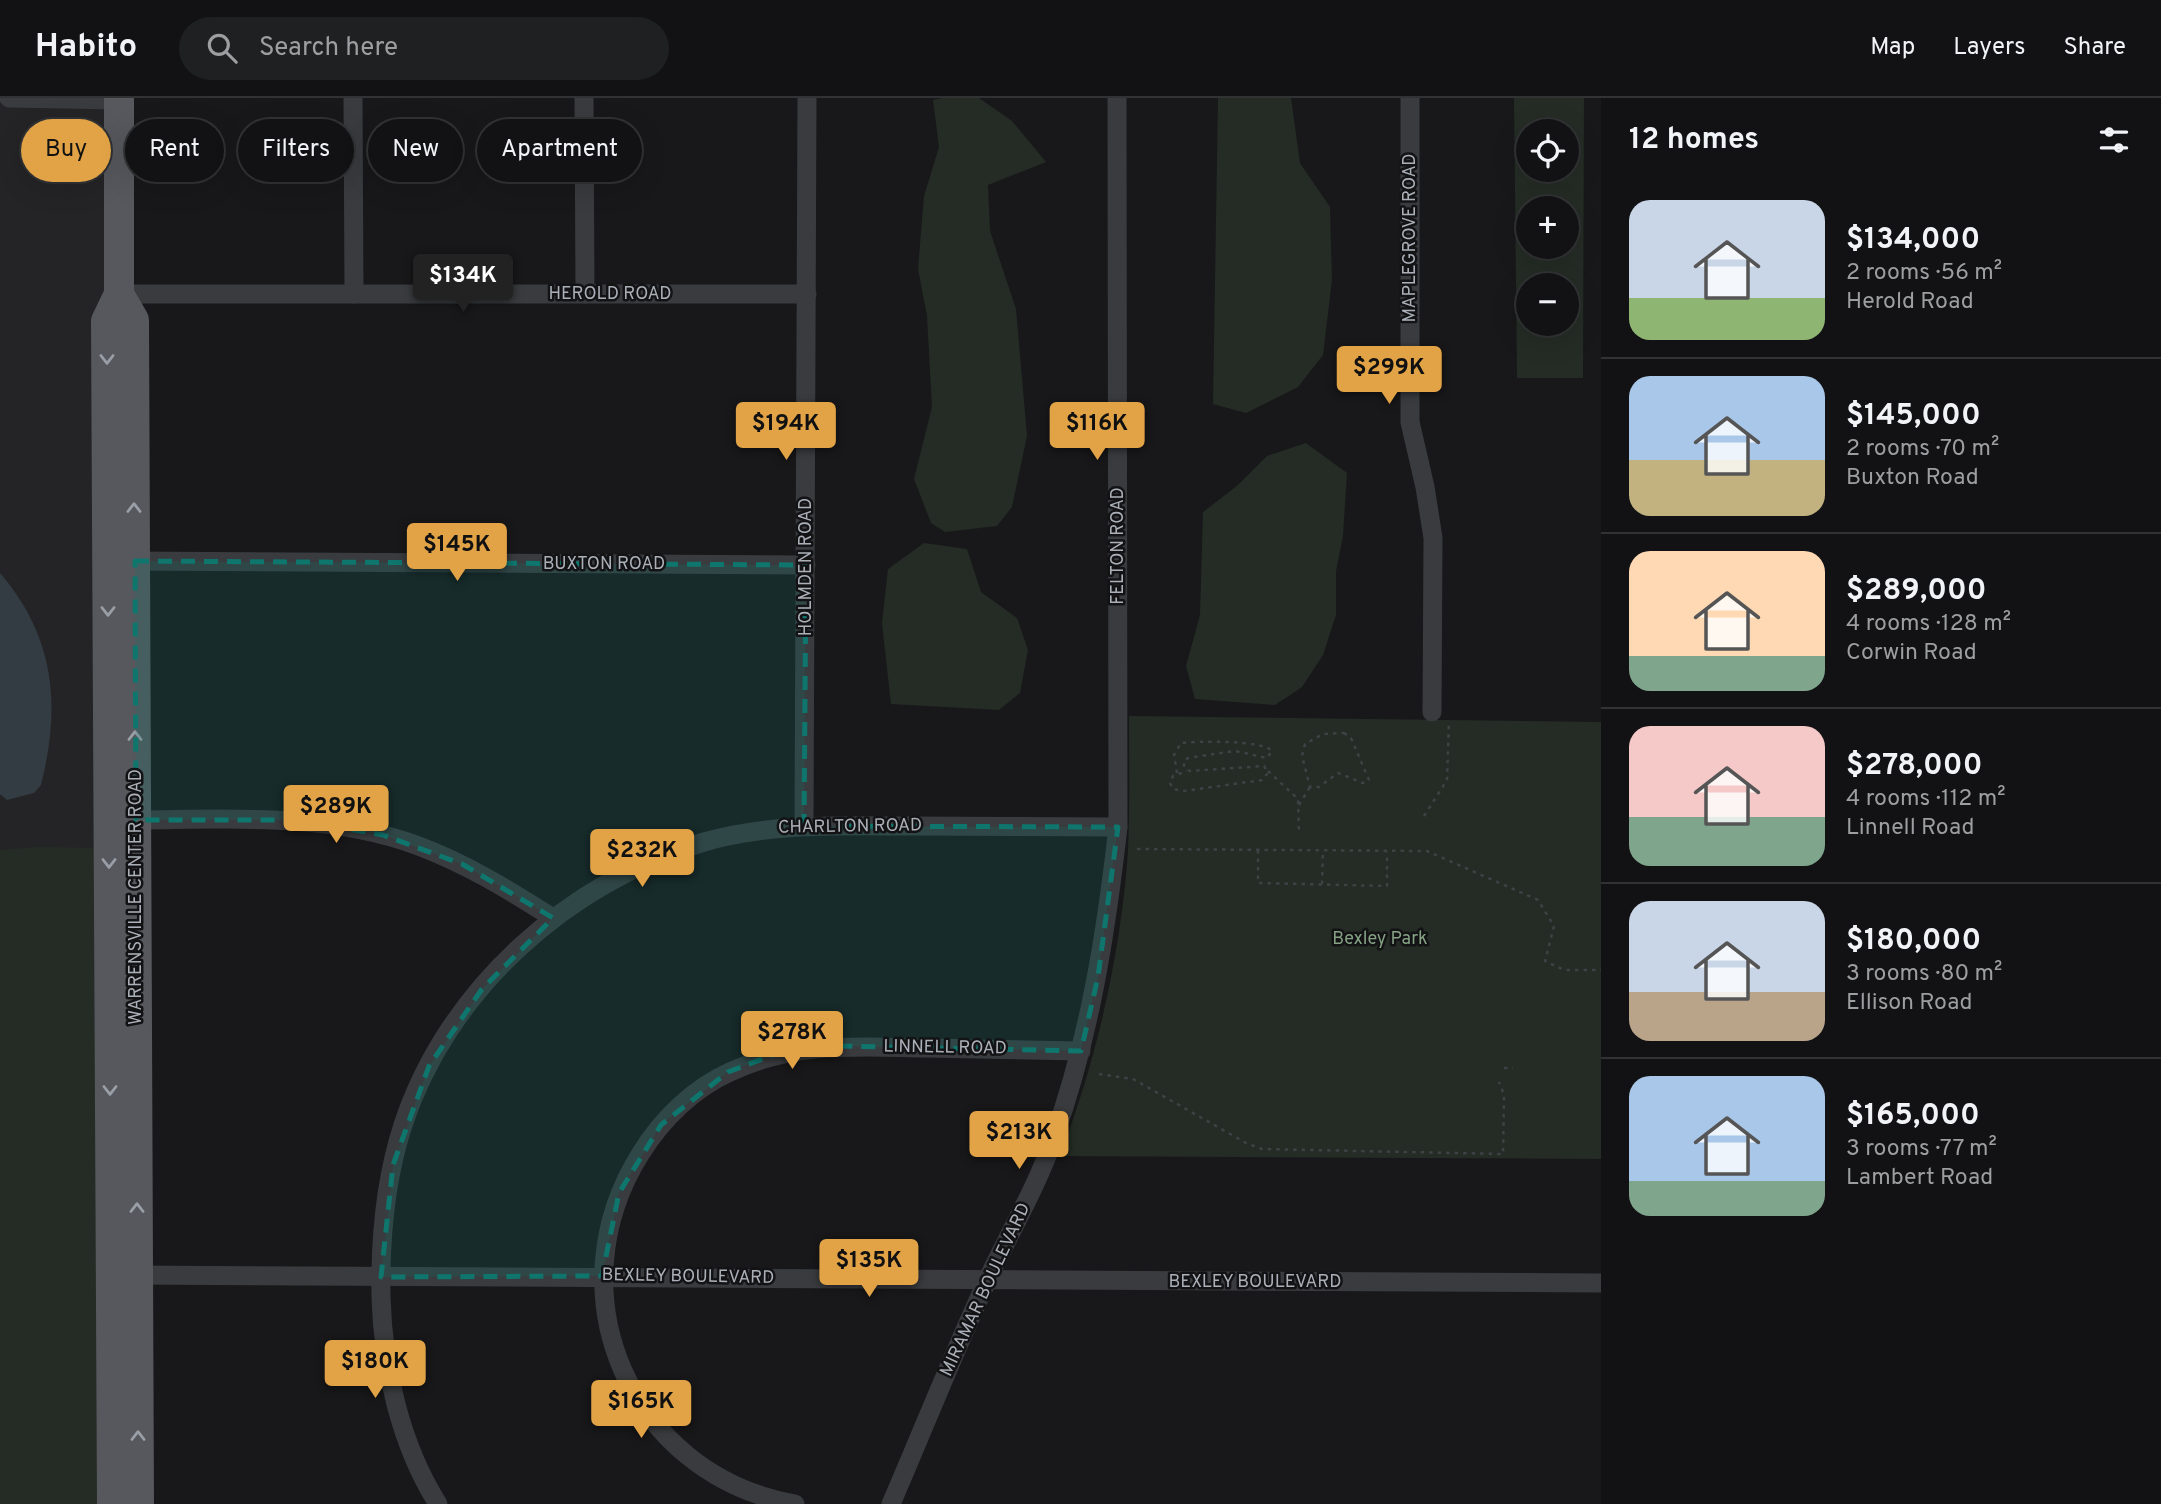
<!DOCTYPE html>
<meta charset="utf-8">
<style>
body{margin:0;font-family:Overpass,sans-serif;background:#1f2022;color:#f1f3f6;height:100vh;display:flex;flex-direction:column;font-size:26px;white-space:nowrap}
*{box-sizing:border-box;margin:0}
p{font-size:23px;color:#9c9ea0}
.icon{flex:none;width:38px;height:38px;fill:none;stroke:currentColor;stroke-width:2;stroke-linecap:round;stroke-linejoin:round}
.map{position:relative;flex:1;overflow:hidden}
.details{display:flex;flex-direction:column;background:#121214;width:560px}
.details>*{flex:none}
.guide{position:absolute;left:21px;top:21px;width:665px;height:63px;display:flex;gap:14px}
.buttons{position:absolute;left:1516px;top:21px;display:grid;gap:14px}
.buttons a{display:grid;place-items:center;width:63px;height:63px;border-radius:50%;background:#121214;box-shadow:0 7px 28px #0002,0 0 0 2px #313234;font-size:35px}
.price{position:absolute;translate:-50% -60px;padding:0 16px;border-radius:7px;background:#e2a347;color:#111;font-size:23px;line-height:46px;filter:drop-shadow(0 2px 4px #0008)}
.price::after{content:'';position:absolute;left:50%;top:42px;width:21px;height:16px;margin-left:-10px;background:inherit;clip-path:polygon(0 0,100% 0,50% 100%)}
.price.active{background:#222;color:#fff}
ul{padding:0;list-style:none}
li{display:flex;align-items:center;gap:21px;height:175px;padding:0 28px}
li+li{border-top:2px solid #313234}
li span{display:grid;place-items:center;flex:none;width:196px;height:140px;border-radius:21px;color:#555}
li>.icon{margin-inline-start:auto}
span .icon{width:84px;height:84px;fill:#fffc;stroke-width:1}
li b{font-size:30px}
h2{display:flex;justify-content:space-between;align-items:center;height:84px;padding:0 28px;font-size:30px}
.tag{padding:0 24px;border-radius:32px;background:#121214;box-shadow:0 7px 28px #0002,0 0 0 2px #313234;font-size:24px;line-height:63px}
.tag.active{background:#e2a347;color:#111}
header{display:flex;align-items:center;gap:42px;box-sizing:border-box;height:98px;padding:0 35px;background:#121214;border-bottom:2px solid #313234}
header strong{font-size:33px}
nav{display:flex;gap:38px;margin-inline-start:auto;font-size:24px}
.search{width:490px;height:63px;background:#1f2022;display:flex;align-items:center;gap:18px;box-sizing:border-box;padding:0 24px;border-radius:38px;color:#9c9ea0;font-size:26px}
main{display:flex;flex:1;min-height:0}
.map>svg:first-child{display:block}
.built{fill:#242427}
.green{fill:#242c25;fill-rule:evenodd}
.water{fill:#323c42}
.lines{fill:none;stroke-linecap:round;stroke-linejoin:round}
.path{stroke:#3f4245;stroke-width:2.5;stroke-dasharray:3.5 5;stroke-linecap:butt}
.street{stroke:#393b3e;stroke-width:19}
.primary{stroke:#56585d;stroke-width:30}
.oneway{stroke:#9a9ea6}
.marked{fill:#0f766e;fill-opacity:0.2;stroke:#0f766e;stroke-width:5;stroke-dasharray:14 9;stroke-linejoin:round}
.labels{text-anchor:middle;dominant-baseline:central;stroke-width:5;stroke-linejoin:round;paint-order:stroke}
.street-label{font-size:18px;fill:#abb0b8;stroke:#131315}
.park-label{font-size:18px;fill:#85a284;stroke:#131315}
</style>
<header>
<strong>Habito</strong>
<div class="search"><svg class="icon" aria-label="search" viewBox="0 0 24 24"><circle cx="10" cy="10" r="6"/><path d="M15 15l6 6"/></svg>Search here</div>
<nav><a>Map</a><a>Layers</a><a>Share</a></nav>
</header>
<main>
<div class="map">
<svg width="1601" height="1406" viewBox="0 0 1601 1406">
<rect width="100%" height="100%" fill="#18181a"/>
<polygon class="built" points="0,0 119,0 95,750 0,752"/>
<g class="green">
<polygon points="942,0 979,0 1012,23 1046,64 988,87 990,133 1016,211 1027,338 1012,409 997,428 945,434 931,425 914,381 932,309 927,218 918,171 924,98 939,49 933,2"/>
<polygon points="1218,0 1291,0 1300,65 1330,109 1332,182 1323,257 1298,289 1246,315 1213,306"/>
<path d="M1514 0H1584L1583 280H1517ZM1528 33H1566V72H1528ZM1528 110H1566V149H1528ZM1528 187H1566V226H1528Z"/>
<polygon points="1306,345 1347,375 1343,438 1336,473 1336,517 1323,557 1302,589 1275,607 1195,601 1186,568 1200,517 1203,414 1238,387 1267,358"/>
<polygon points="924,445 967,451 981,494 1017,520 1028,552 1020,595 999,612 891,606 882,525 888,471"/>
<path d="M1129 618 1601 624V1061L1059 1058C1096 968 1122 849 1128 752 1130 707 1129 663 1129 618Z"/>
<polygon points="36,749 109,750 112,1406 0,1406 0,752"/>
</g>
<path class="water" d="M0 475C55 539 61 608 41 687L34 695 7 702 0 696Z"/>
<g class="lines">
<g class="path">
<polygon points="1344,635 1351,640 1369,682 1363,685 1338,675 1319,689 1310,689 1302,658 1305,646 1323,636"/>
<polyline points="1268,673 1298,701 1299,736"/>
<path d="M1177 675 1174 657 1181 645C1196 643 1264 642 1272 653L1267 660 1235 653 1188 660 1184 663V669L1190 673 1264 668 1268 675 1262 682 1184 693 1173 691 1170 685 1173 678 1187 673"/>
<polyline points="1299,707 1310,689"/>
<polyline points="1424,718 1447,682 1449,623"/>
<polyline points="1137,751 1427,753 1538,802 1554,828 1545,863 1564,872 1601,872"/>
<polyline points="1258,752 1258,785 1387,788 1387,754"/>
<polyline points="1322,786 1323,752"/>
<polyline points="1504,970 1513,970"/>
<polyline points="1099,976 1133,981 1246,1045 1262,1051 1503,1056 1504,997 1499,984"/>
</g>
<g class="street">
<polyline points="9,0 119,2"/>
<polyline points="353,0 354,196"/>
<polyline points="584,0 585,196"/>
<polyline points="1410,0 1410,324 1425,389 1433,440 1432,614"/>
<polyline points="119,196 807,196"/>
<polyline points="126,463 806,467"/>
<path d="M124 722C222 722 323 713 416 747 465 765 509 792 553 820"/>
<polyline points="804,728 807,0"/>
<polyline points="129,1177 1601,1185"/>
<path d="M438 1406C400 1346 383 1269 381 1199 380 1142 385 1082 403 1027 447 892 569 783 704 744 771 725 838 728 907 728 977 728 1048 729 1118 729"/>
<path d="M795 1406C630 1377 552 1195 641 1055 662 1021 694 990 730 974 796 943 856 949 927 950 979 951 1030 952 1081 953"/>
<path d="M891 1406C923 1332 953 1256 987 1183 1009 1135 1037 1089 1054 1039 1090 938 1106 835 1118 729L1117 0"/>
</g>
<g class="primary">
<polyline points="119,196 134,222 139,1406"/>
<polyline points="112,1406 106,223 119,196 119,0"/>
</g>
</g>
<defs><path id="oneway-chevron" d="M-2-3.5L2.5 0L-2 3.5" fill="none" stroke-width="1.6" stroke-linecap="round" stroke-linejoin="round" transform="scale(1.75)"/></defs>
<g class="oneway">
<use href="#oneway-chevron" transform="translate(107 261) rotate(90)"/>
<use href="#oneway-chevron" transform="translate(134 410) rotate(-90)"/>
<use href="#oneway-chevron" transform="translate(108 513) rotate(90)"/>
<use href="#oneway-chevron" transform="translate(135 638) rotate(-90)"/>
<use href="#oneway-chevron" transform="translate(109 765) rotate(90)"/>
<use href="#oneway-chevron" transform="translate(110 992) rotate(90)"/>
<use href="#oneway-chevron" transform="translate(137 1110) rotate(-90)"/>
<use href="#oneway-chevron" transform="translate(138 1338) rotate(-90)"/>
</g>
<path class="marked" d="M135 463 806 467 804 728 1118 729 1098 879 1081 953 837 948 781 954 728 974 661 1027 619 1095 602 1178 381 1179 393 1067 429 968 482 891 553 820 462 766 383 737 298 722H136Z"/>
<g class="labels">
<g class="street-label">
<text transform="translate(1410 140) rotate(-90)">MAPLEGROVE ROAD</text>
<text x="610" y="196">HEROLD ROAD</text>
<text transform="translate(1118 448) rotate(-90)">FELTON ROAD</text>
<text x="604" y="466">BUXTON ROAD</text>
<text transform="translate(806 469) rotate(-90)">HOLMDEN ROAD</text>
<text transform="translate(850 729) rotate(-1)">CHARLTON ROAD</text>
<text transform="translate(136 799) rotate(-90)">WARRENSVILLE CENTER ROAD</text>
<text transform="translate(945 950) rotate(1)">LINNELL ROAD</text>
<text transform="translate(688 1179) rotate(1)">BEXLEY BOULEVARD</text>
<text x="1255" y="1184">BEXLEY BOULEVARD</text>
<text transform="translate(986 1192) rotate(-65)">MIRAMAR BOULEVARD</text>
</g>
<g class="park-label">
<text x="1380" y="841">Bexley Park</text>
</g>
</g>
</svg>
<div class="buttons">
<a><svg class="icon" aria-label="locate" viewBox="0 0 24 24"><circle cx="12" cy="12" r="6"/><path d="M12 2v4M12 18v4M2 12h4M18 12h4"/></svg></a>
<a>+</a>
<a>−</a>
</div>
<b class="price active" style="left:463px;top:216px">$134K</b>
<b class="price" style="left:1389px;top:308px">$299K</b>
<b class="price" style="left:786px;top:364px">$194K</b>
<b class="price" style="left:1097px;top:364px">$116K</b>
<b class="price" style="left:457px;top:485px">$145K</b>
<b class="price" style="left:336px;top:747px">$289K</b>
<b class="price" style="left:642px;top:791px">$232K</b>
<b class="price" style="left:792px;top:973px">$278K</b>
<b class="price" style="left:1019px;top:1073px">$213K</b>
<b class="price" style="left:869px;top:1201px">$135K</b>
<b class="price" style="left:375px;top:1302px">$180K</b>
<b class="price" style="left:641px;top:1342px">$165K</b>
<div class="guide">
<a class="tag active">Buy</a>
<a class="tag">Rent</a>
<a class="tag">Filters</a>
<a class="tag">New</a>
<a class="tag">Apartment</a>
</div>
</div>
<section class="details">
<h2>12 homes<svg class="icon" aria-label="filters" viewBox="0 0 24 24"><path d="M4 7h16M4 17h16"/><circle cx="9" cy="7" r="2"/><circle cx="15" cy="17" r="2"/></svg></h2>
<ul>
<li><span style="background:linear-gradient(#c9d6e8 70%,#8fb573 0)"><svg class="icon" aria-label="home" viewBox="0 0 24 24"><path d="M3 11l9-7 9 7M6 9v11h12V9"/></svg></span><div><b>$134,000</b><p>2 rooms · 56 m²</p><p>Herold Road</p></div></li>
<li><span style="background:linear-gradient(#a9c7e8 60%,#c2b280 0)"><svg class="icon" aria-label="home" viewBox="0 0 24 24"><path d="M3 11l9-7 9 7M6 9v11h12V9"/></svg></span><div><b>$145,000</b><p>2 rooms · 70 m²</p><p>Buxton Road</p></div></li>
<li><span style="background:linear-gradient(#ffd9b3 75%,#7fa58c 0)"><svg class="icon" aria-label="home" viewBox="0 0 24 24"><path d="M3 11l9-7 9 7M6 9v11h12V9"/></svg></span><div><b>$289,000</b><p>4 rooms · 128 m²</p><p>Corwin Road</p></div></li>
<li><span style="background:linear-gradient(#f6c9c9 65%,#7fa58c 0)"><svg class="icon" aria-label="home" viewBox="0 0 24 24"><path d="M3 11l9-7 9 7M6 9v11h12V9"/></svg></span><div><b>$278,000</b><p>4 rooms · 112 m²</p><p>Linnell Road</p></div></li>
<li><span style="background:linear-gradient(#c9d6e8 65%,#b9a48a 0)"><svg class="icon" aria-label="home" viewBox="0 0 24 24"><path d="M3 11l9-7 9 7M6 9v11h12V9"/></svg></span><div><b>$180,000</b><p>3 rooms · 80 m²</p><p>Ellison Road</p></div></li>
<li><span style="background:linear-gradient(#a9c7e8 75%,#7fa58c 0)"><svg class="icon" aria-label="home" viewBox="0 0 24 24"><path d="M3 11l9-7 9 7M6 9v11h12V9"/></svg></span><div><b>$165,000</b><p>3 rooms · 77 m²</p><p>Lambert Road</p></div></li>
</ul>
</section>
</main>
